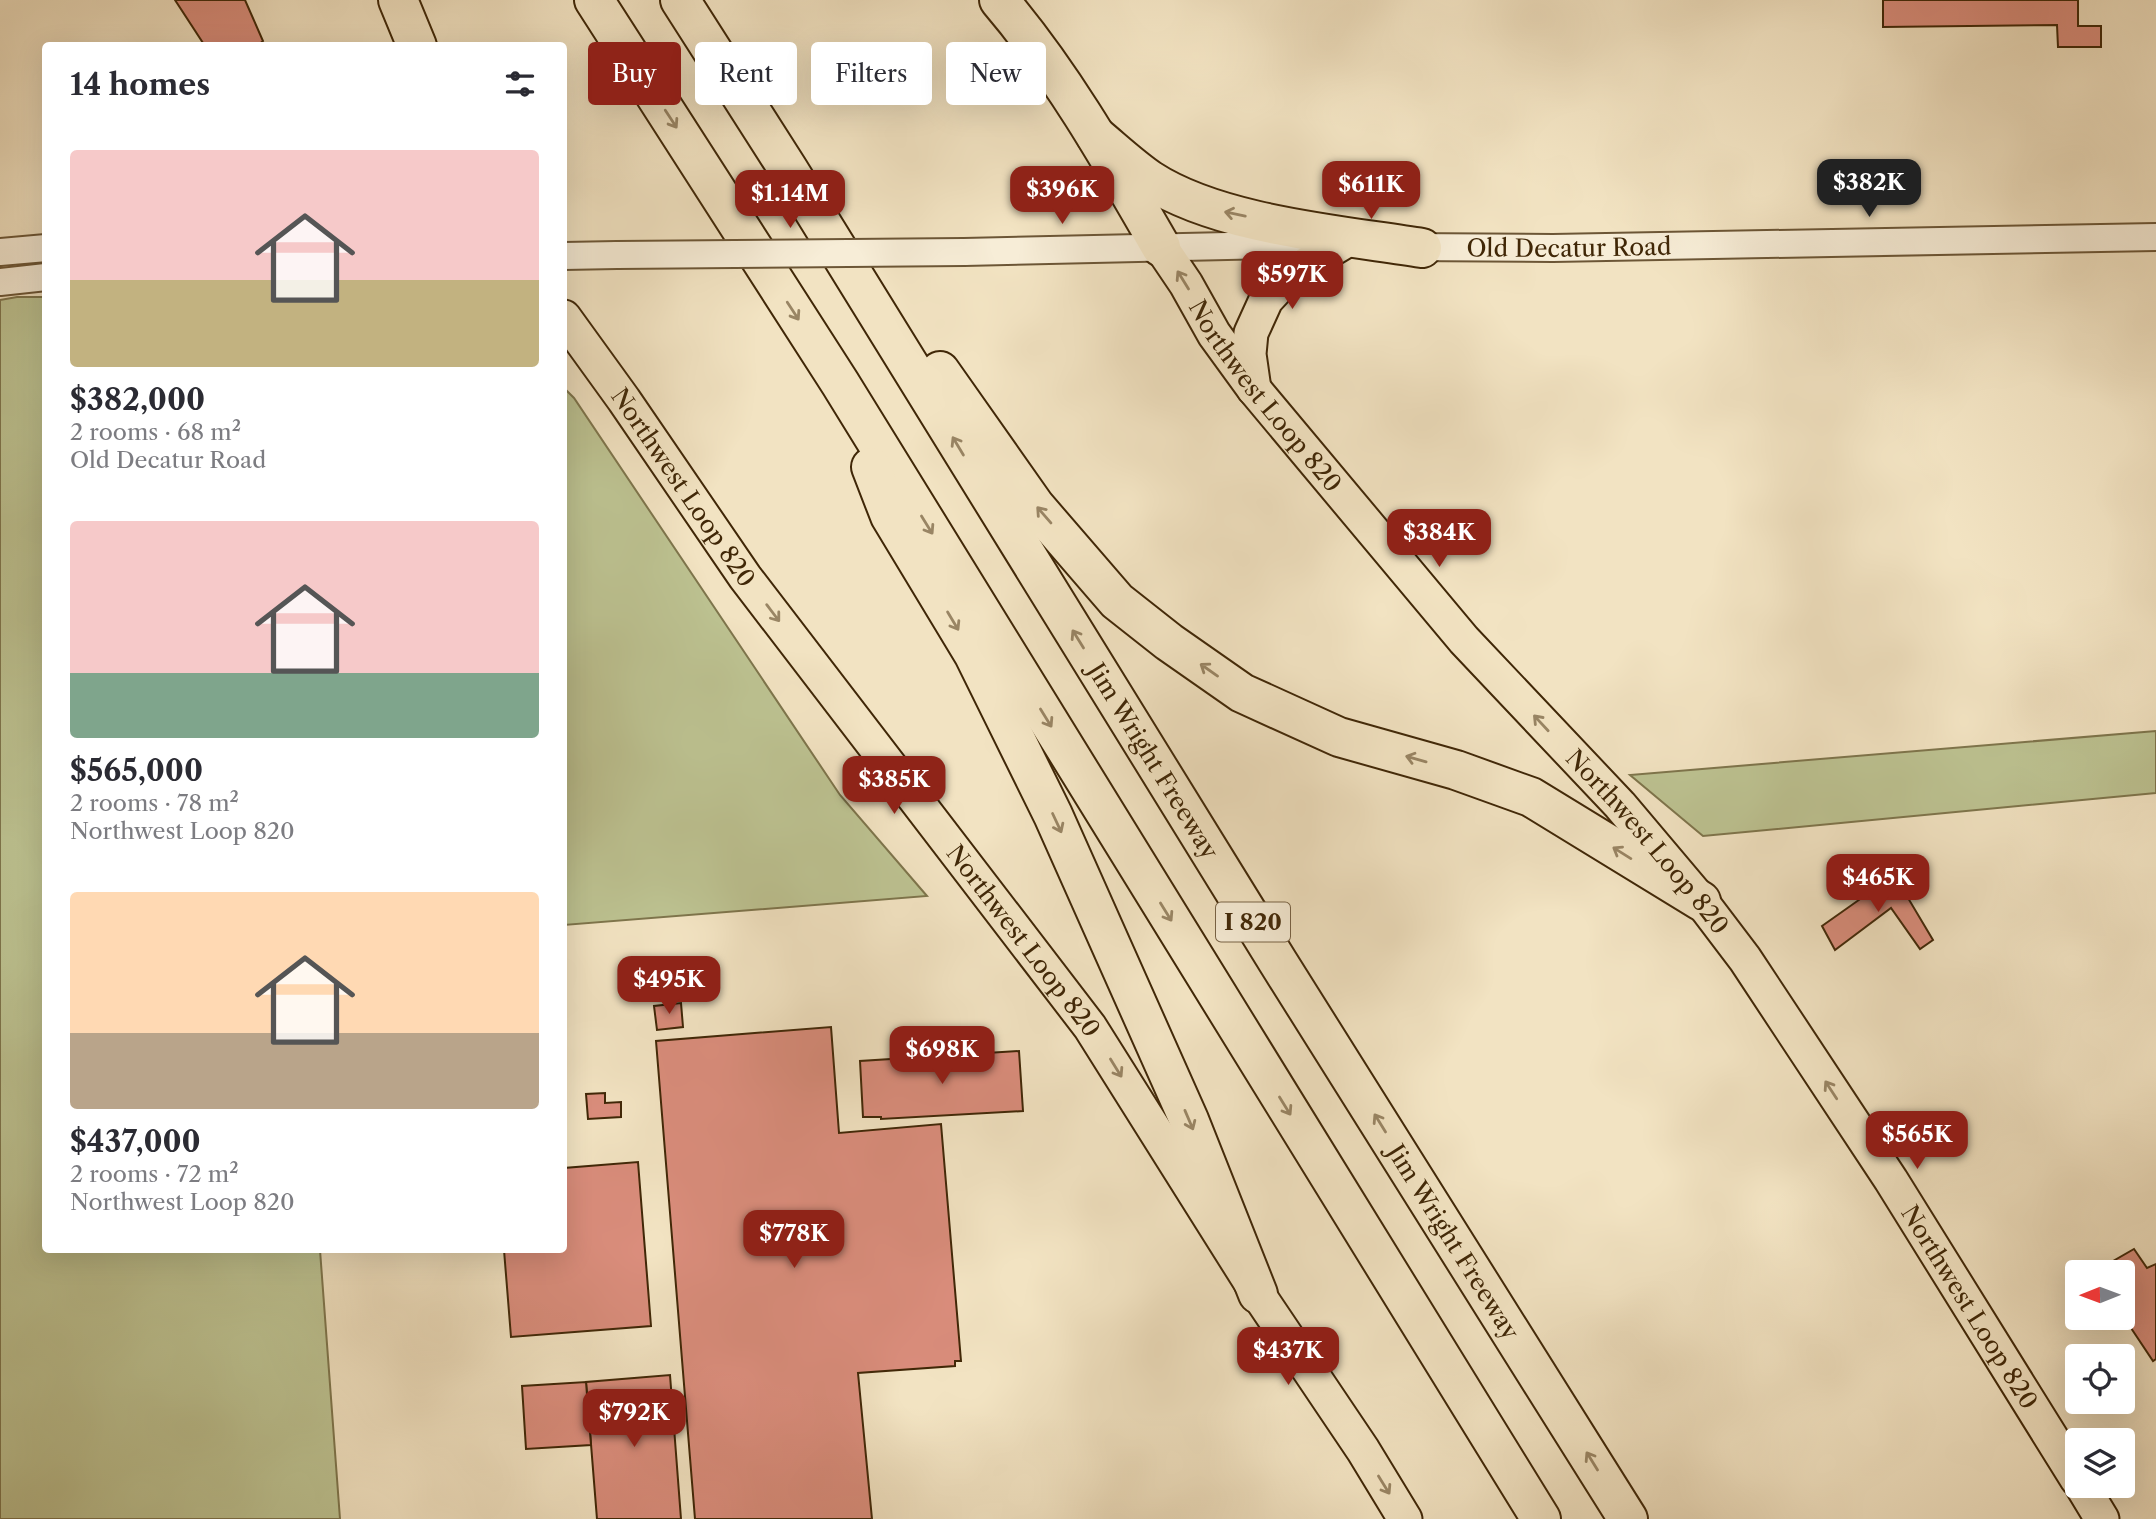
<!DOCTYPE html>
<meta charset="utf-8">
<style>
body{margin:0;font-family:"Libre Caslon Text",serif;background:#f7f7f7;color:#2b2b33;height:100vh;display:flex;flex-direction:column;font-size:26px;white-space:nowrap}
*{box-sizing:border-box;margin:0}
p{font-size:23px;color:#7c7c81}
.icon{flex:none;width:38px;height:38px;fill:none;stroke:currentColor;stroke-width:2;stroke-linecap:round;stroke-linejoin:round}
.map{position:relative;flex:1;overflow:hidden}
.sheet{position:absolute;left:42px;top:42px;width:525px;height:1211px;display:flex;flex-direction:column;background:#fff;border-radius:7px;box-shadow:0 7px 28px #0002}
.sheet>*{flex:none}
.guide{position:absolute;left:588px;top:42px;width:665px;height:63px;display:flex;gap:14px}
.needle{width:46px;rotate:269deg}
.fabs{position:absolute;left:2065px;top:1260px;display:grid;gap:14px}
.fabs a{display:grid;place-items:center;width:70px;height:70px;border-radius:7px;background:#fff;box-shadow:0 7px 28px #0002;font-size:35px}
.price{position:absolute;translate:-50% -60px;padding:0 16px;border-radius:14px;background:#8f2418;color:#fff;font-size:23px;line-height:46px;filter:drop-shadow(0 2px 4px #0008)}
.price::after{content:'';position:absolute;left:50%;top:42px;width:21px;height:16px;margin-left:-10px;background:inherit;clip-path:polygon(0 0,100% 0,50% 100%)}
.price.selected{background:#222;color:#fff}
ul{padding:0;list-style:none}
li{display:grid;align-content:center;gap:14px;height:371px;padding:0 28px}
li span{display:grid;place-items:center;height:217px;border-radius:7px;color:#555}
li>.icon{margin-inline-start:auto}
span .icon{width:126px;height:126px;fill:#fffc;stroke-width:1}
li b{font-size:30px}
h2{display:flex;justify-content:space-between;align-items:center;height:84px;padding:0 28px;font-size:30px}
.pill{padding:0 24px;border-radius:7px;background:#fff;box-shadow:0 7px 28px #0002;font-size:24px;line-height:63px}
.pill.selected{background:#8f2418;color:#fff}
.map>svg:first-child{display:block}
.green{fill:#bdc392;stroke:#7e754c;stroke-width:2}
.building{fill:#da8d7c;stroke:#402707;stroke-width:2}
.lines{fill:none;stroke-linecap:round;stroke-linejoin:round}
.minor-casing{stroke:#6c5636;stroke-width:30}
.major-casing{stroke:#402707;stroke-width:37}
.highway-casing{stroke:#402707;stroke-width:42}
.minor{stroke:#f7edd7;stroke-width:26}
.major{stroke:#f2e3c2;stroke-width:33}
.highway{stroke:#f2e3c2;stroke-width:38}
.minor-bridge-casing{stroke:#6c5636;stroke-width:30;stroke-linecap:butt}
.minor-bridge{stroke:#f7edd7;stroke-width:26}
.oneway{stroke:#998564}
.labels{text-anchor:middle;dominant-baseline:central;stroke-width:6;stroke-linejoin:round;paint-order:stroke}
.shield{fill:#f7edd7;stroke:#776245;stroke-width:2}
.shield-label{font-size:23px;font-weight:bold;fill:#402707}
.street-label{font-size:24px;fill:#402707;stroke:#f7edd7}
</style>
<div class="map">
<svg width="2156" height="1519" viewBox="0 0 2156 1519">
<rect width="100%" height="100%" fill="#f2e3c2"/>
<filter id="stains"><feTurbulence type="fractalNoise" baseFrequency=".00286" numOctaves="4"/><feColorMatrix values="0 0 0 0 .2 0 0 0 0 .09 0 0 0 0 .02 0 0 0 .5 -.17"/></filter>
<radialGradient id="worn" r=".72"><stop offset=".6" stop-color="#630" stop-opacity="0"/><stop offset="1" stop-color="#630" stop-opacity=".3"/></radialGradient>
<g class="green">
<polygon points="17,297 46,297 46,1250 320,1250 340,1519 0,1519 0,300"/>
<polygon points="564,388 574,398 840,795 927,896 564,925"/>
<polygon points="2156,731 2156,793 1703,836 1630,775"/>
</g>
<g class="building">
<polygon points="175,0 245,0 263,41 257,46 205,46"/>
<polygon points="1883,0 2078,0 2078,26 2101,26 2101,47 2058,47 2057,25 1883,27"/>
<polygon points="1897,873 1911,891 1908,898 1933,940 1920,949 1891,908 1835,950 1822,926"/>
<polygon points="681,1003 683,1027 657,1030 654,1006"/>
<polygon points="831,1027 839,1133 941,1124 961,1361 955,1361 955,1366 858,1373 872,1519 695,1519 656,1041"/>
<polygon points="1019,1051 1023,1111 881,1119 881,1117 863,1117 860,1061"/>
<polygon points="605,1093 605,1103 621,1102 621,1117 588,1119 586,1094"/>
<polygon points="638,1162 651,1326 511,1337 504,1250 564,1250 564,1168"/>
<polygon points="2134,1249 2147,1268 2156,1264 2156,1359 2153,1361 2123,1316 2123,1272 2094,1272"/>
<polygon points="670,1375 681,1519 597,1519 586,1382"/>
<polygon points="586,1382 591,1445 526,1449 522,1386"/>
</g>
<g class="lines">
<defs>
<g id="minor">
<path id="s1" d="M1405 247 1553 248 2156 237"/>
<polyline points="0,252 46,248"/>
<polyline points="964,252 1311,244"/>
<polyline points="564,256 617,255"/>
<polyline points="0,282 46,277"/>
</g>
<g id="major">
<path id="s2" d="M1161 247 1186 284 1214 334 1254 389 1464 640 1620 805 1701 901 1745 959 1891 1180 2077 1479"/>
<path id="s3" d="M564 317 624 400 745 577 1090 1027 1258 1294 1363 1450 1405 1519"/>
<polyline points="1254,389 1249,354 1251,333 1266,300 1290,274 1342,243"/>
<polyline points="2082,1486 2102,1519"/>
</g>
<g id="highway">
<polyline points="398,0 417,46"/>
<polyline points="594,0 840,383 1541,1519"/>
<path id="s4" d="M680 0 788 169 1278 962 1628 1519"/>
<path d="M999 0C1063 75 1112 162 1161 247"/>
<path d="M1096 136C1114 151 1131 167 1150 180 1219 225 1341 235 1422 248"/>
<polyline points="940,371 1035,506 1117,601 1169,642 1242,693 1339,737 1456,770 1531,797 1701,901"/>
<polyline points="871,467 890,516 974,655 1053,815 1189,1120 1258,1294"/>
</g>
</defs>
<use href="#minor" class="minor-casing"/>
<use href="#major" class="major-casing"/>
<use href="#highway" class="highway-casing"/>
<use href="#minor" class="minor"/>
<use href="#major" class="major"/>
<use href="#highway" class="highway"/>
<defs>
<polyline id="minor-bridge" points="617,255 964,252"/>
</defs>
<use href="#minor-bridge" class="minor-bridge-casing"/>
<use href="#minor-bridge" class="minor-bridge"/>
</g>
<defs><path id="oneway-shaft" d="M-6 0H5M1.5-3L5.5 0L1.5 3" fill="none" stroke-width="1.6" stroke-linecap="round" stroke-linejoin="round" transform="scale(1.75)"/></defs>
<g class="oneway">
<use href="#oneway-shaft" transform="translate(671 119) rotate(57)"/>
<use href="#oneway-shaft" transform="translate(1235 214) rotate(-168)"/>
<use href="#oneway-shaft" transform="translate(1183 280) rotate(-122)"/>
<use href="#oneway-shaft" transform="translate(793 311) rotate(57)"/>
<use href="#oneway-shaft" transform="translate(958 446) rotate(-121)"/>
<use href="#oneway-shaft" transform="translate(1044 515) rotate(-131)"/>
<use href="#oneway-shaft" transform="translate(927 525) rotate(58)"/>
<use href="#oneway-shaft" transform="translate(773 613) rotate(53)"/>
<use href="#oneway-shaft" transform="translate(953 621) rotate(59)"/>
<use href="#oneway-shaft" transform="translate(1078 639) rotate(-122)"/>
<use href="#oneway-shaft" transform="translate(1209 670) rotate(-145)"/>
<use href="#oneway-shaft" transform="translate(1046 718) rotate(58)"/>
<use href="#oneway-shaft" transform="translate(1541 723) rotate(-133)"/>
<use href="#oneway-shaft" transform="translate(1416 759) rotate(-164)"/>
<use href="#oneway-shaft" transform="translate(1057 823) rotate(65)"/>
<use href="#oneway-shaft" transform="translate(1622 853) rotate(-148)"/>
<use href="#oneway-shaft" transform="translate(1166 912) rotate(58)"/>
<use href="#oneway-shaft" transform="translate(1116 1068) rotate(58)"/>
<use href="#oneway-shaft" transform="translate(1831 1090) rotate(-123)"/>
<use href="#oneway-shaft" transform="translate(1285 1106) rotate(58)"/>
<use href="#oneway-shaft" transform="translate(1189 1120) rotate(67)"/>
<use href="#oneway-shaft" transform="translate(1380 1123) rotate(-122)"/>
<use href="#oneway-shaft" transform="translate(1592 1461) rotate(-122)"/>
<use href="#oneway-shaft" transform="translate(1384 1485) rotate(58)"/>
</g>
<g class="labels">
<rect class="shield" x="1216" y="902.5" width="74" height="39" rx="5"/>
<g class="shield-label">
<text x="1253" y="922">I 820</text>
</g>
<g class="street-label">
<text stroke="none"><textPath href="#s1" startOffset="164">Old Decatur Road</textPath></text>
<text stroke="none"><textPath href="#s2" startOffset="182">Northwest Loop 820</textPath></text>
<text stroke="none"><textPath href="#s3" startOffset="208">Northwest Loop 820</textPath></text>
<text stroke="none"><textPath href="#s4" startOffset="896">Jim Wright Freeway</textPath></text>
<text stroke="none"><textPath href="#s2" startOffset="770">Northwest Loop 820</textPath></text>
<text stroke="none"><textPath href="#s3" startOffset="775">Northwest Loop 820</textPath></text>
<text stroke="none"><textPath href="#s4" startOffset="1463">Jim Wright Freeway</textPath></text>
<text stroke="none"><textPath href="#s2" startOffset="1337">Northwest Loop 820</textPath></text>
</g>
</g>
<rect width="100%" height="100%" filter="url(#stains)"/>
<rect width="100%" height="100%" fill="url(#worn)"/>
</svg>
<div class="fabs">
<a><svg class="needle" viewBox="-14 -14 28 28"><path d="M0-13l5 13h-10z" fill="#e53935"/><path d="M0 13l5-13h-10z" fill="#7c7c81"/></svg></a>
<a><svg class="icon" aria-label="locate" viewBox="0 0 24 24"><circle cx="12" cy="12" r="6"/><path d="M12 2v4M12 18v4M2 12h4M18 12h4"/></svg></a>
<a><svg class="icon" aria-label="layers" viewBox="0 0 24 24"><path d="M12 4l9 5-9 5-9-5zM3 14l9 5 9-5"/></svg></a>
</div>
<b class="price selected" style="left:1869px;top:219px">$382K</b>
<b class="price" style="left:1371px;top:221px">$611K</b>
<b class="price" style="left:1062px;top:226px">$396K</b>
<b class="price" style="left:790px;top:230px">$1.14M</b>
<b class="price" style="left:1292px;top:311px">$597K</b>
<b class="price" style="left:1439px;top:569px">$384K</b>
<b class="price" style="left:894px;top:816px">$385K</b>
<b class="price" style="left:1878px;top:914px">$465K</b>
<b class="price" style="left:669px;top:1016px">$495K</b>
<b class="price" style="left:942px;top:1086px">$698K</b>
<b class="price" style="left:1917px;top:1171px">$565K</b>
<b class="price" style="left:794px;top:1270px">$778K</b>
<b class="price" style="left:1288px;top:1387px">$437K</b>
<b class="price" style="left:634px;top:1449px">$792K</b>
<div class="guide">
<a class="pill selected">Buy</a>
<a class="pill">Rent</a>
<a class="pill">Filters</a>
<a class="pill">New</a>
</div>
<section class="sheet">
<h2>14 homes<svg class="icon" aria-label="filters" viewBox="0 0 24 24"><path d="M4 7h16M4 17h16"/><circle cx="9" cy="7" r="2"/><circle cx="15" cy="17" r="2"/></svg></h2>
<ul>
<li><span style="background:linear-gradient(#f6c9c9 60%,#c2b280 0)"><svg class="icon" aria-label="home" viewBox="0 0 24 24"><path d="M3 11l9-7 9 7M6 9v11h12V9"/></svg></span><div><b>$382,000</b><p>2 rooms · 68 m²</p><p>Old Decatur Road</p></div></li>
<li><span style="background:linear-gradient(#f6c9c9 70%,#7fa58c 0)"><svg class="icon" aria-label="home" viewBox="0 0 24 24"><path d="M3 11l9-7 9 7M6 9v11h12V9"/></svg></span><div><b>$565,000</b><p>2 rooms · 78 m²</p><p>Northwest Loop 820</p></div></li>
<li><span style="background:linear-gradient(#ffd9b3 65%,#b9a48a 0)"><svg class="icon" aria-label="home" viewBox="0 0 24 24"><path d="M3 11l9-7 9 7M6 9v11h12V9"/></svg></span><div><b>$437,000</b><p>2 rooms · 72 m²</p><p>Northwest Loop 820</p></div></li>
</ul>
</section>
</div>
